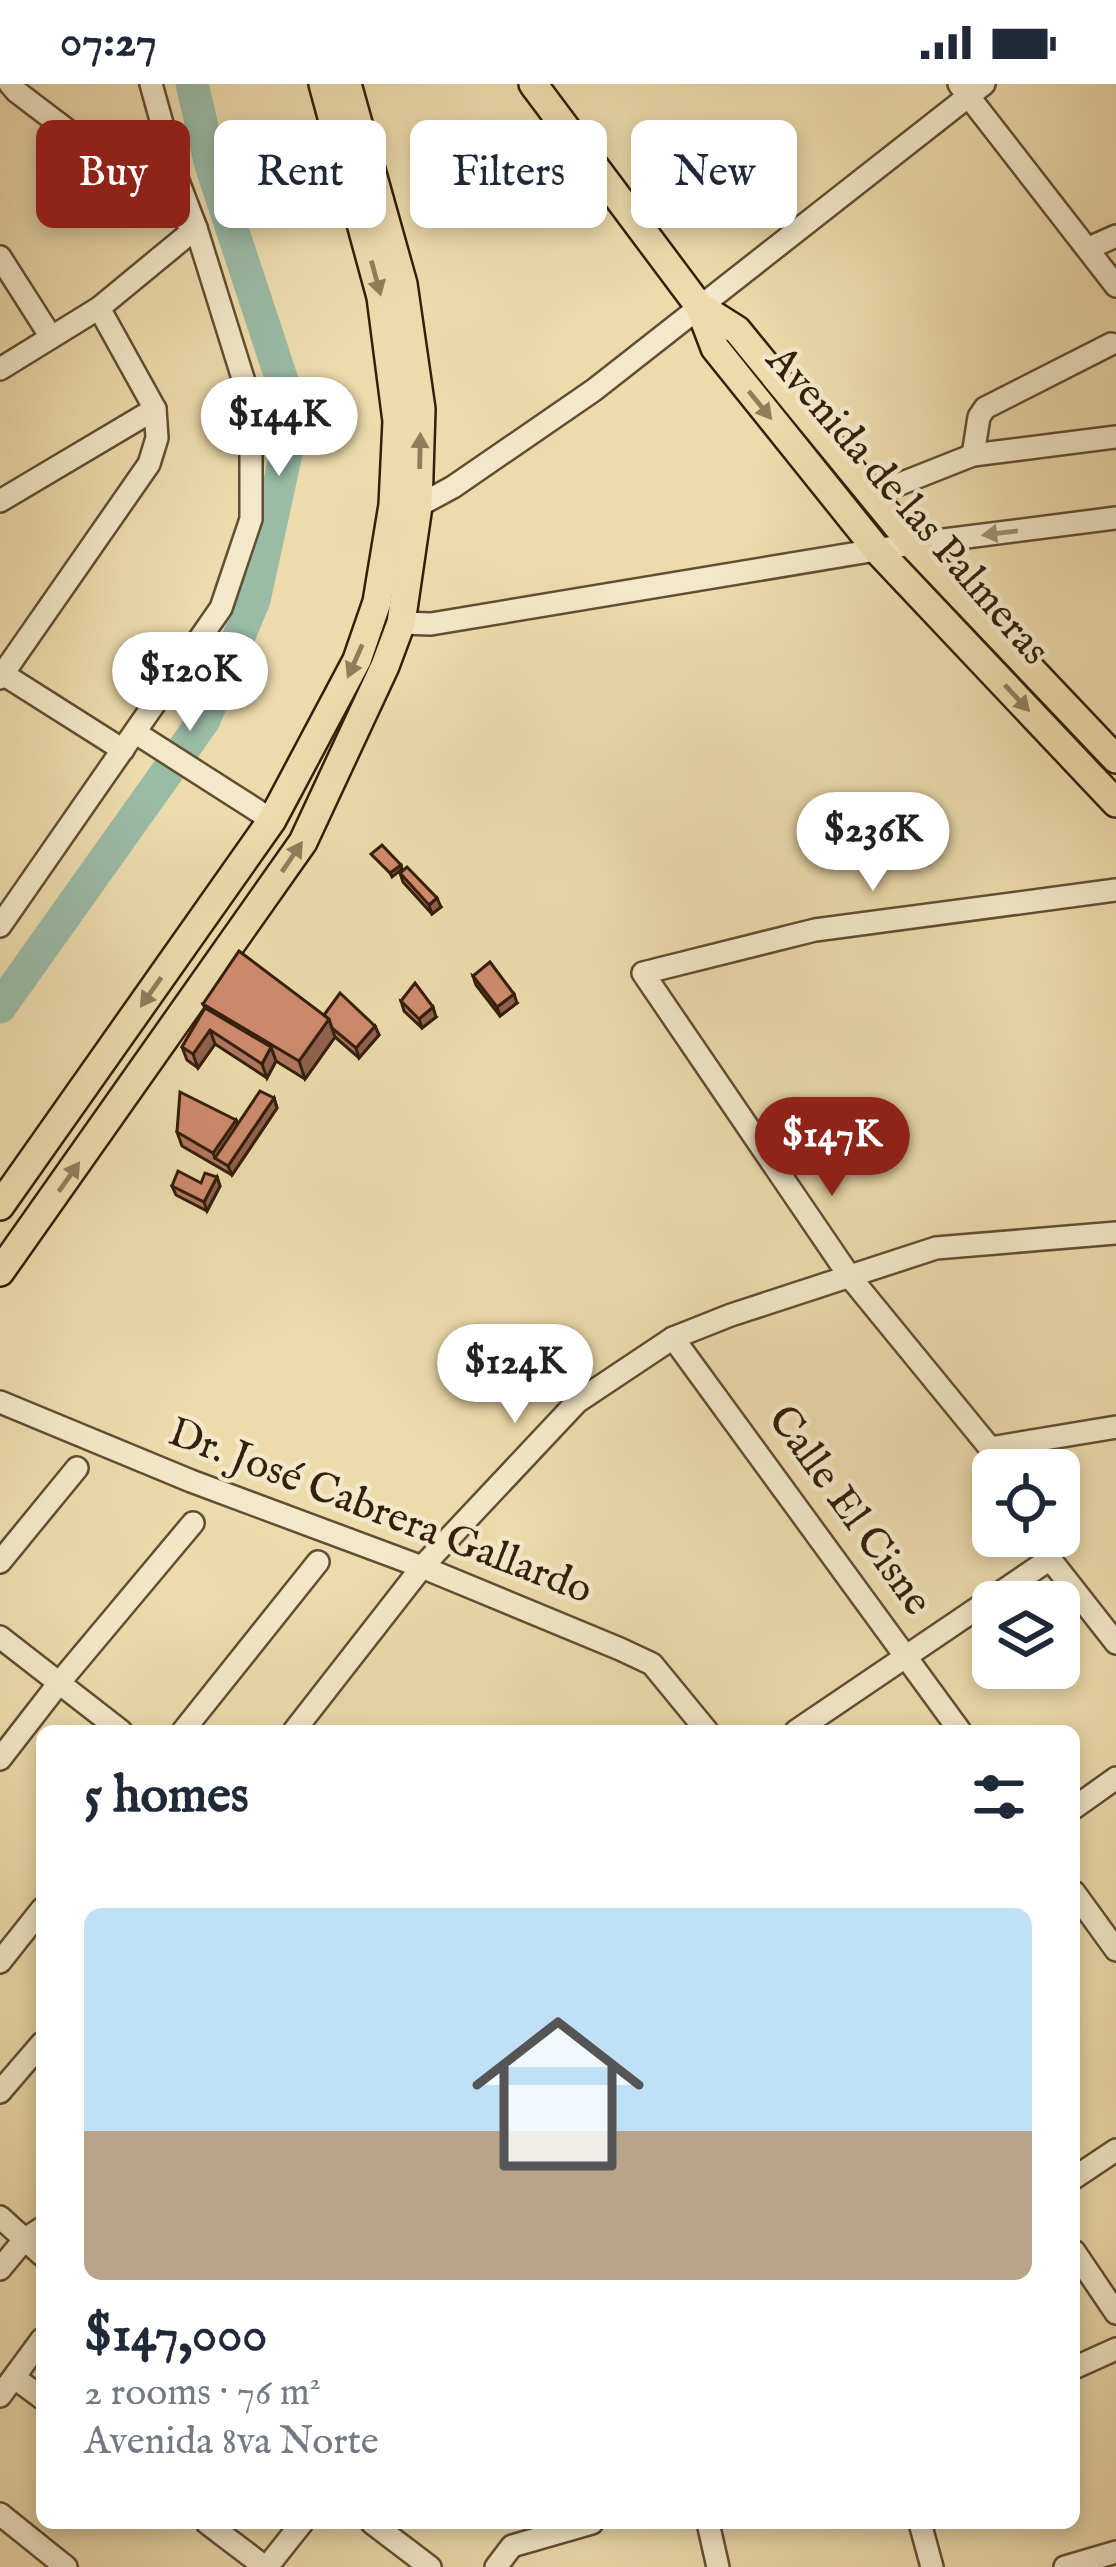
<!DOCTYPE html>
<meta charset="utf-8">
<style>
body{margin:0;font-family:"IM FELL English",serif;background:#f2f2f3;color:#1f2937;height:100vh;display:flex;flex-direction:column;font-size:45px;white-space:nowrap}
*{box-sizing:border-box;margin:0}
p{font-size:39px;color:#747a83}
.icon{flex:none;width:66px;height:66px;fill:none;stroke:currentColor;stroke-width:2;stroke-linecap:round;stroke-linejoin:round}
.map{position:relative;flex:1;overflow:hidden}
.side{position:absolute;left:36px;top:1641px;width:1044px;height:804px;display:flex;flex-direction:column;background:#fff;border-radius:18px;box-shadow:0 6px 18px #0003}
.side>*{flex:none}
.guide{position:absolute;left:36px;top:36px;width:1044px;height:108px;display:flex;gap:24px}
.buttons{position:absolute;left:972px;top:1365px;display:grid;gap:24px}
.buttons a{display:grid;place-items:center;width:108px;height:108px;border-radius:18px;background:#fff;box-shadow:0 6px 18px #0003;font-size:60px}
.price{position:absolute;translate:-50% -102px;padding:0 27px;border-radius:42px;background:#fff;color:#222;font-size:39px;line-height:78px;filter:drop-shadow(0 3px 6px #0008)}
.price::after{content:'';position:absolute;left:50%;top:72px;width:36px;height:27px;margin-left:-18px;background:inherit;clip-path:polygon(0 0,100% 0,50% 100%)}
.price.current{background:#8f2418;color:#fff}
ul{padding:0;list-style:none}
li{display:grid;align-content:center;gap:24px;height:636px;padding:0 48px}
li span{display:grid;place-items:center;height:372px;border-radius:18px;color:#555}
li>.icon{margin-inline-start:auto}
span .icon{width:216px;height:216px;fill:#fffc;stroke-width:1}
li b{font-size:51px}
h2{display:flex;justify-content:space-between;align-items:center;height:144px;padding:0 48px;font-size:51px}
.pill{padding:0 42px;border-radius:18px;background:#fff;box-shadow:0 6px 18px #0003;font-size:42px;line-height:108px}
.pill.current{background:#8f2418;color:#fff}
.status{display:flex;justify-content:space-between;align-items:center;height:84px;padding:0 60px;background:#fff;direction:ltr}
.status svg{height:33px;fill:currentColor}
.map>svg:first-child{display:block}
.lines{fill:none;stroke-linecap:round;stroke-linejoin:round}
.river{stroke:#9abba6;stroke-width:33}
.minor-casing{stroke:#624e33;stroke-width:26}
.major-casing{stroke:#341f0b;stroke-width:32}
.minor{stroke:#f3e8c9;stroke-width:21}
.major{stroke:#eddbac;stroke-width:27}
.wall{fill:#b1775f;stroke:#341f0b;stroke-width:3}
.shaded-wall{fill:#90614d;stroke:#341f0b;stroke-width:3}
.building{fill:#ce8a6e;stroke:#341f0b;stroke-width:3}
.oneway{fill:#907d5c}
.oneway2{fill:#9d8e74}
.labels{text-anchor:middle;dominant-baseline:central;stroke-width:9;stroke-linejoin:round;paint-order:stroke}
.street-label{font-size:42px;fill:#341f0b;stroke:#f3e8c9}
</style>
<div class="status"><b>07:27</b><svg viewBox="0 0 49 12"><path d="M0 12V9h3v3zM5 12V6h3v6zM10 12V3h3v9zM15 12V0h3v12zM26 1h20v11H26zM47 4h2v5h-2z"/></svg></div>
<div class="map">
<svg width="1116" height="2483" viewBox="0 0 1116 2483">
<rect width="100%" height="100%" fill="#eddbac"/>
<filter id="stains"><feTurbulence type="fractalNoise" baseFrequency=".00167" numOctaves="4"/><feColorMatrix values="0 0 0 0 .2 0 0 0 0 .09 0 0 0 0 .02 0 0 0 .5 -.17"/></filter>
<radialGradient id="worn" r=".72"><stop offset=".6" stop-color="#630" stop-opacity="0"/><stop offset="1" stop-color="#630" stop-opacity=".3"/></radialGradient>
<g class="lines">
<polyline class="river" points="0,923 204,636 254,516 294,333 211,81 192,0"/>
<defs>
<g id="minor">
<polyline points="10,0 17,8 196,144"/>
<polyline points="959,0 1116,202"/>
<polyline points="1089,164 1116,152"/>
<polyline points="0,173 51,253"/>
<polyline points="0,285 99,224 196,144"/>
<polyline points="973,371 979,333 985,324 1111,260"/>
<polyline points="872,411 973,371 1116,353"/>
<polyline points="0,417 155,325"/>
<polyline points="405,422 418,422 453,403 594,306 984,0"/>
<polyline points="401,539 431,540 912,460 1116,434"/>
<polyline points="0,588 123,666"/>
<polyline points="0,594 149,380 157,354 155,325 99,224"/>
<polyline points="136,649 272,736"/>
<polyline points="0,842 221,524 251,435 251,320 196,144 178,97 151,0"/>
<polyline points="673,1254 960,1647"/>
<polyline points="0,1318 191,1397 422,1483 620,1565 652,1580 707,1647"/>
<polyline points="990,1364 1116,1343"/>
<polyline points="1001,1386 990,1364 850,1193 643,889 815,846 1116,806"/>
<polyline points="1037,1452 1050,1475 1116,1559"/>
<polyline points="0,1478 77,1384"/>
<polyline points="0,1553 121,1647"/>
<polyline points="183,1647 318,1478"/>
<polyline points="294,1647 422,1483 577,1318 673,1254 731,1231 936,1164 1116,1149"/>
<polyline points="796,1647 1050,1475"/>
<polyline points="0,1675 59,1599 193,1439"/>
<polyline points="1074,1724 1116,1694"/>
<polyline points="1074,1808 1116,1866"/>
<polyline points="0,1878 42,1825"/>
<polyline points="0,2008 42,1959"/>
<polyline points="1074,2094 1116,2066"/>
<polyline points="0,2133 42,2171"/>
<polyline points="1074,2167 1116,2229"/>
<polyline points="0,2185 24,2156 42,2144"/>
<polyline points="1074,2284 1116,2265"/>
<polyline points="15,2294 42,2314"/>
<polyline points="0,2312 42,2255"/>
<polyline points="0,2430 66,2483"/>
<polyline points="207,2439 265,2483"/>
<polyline points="372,2439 430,2483"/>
<polyline points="708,2439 718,2483"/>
<polyline points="920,2439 932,2483"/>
<polyline points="267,2483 302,2439"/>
<polyline points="496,2483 512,2462 592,2439"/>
<polyline points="1065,2483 1116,2468"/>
</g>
<g id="major">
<polyline points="533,0 699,222 715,264 878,467 1116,719"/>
<polyline points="699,222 737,246 912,460 1116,675"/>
<polyline points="0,1122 272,736 357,576 377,518 393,421 397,337 381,213 323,0"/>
<polyline points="0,1188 303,758 385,582 401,539 418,422 421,325 403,200 347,0"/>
</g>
</defs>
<use href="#minor" class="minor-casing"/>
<use href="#major" class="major-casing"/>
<use href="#minor" class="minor"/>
<use href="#major" class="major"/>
</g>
<g class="wall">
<polygon points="400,789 441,823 432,830 403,798"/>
<polygon points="473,892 517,919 500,932 476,901"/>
<polygon points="401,917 436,933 422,944 404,927"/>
<polygon points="203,920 324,931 375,942 379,951 359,974 335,953 305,995 276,977 267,994 215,960 198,984 187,976 182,963 205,924"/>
<polygon points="274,1014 277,1024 232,1091 182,1062 177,1048 238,1040"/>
<polygon points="217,1093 220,1102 207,1127 176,1111 172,1102 201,1099"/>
</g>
<g class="shaded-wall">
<polygon points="401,781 402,785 392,793 390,789"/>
<polygon points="437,814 441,823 432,830 429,821"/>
<polygon points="514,910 517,919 500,932 497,923"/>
<polygon points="433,923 436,933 422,944 419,935"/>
<polygon points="329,935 335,953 305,995 299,977"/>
<polygon points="375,942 379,951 359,974 356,964"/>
<polygon points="210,946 215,960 198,984 193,970"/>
<polygon points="271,963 276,977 267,994 262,980"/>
<polygon points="274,1014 277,1024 232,1091 228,1082"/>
<polygon points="236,1036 241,1050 215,1074 213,1069"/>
<polygon points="217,1093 220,1102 207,1127 204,1118"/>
</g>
<g class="building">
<polygon points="382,761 401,781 390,789 371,770"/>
<polygon points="407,783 437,814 429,821 400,789"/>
<polygon points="239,867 329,935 299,977 203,920"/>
<polygon points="490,878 514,910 497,923 473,892"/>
<polygon points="415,899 433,923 419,935 401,917"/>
<polygon points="340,909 375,942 356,964 332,944 329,935 324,931"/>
<polygon points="205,924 271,963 262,980 210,946 193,970 182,963"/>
<polygon points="260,1007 274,1014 228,1082 215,1074"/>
<polygon points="180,1008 236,1036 213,1069 177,1048"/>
<polygon points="178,1087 201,1099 205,1089 217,1093 204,1118 172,1102"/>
</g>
<defs><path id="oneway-solid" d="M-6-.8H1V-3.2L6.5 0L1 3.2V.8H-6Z" transform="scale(3)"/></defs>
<g class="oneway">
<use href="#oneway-solid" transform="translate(376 194) rotate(75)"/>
<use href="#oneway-solid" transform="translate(760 321) rotate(51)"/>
<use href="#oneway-solid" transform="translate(420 367) rotate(-89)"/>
<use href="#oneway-solid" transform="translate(355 577) rotate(114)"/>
<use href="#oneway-solid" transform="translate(1017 614) rotate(47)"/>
<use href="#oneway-solid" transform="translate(292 773) rotate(-56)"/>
<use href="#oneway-solid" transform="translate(151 908) rotate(125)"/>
<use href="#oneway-solid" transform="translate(69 1093) rotate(-55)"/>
</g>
<use class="oneway2" href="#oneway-solid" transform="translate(1000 449) rotate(173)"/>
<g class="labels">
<g class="street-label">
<text transform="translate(907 422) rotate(49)">Avenida de las Palmeras</text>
<text transform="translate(849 1427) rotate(54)">Calle El Cisne</text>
<text transform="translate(380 1428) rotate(21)">Dr. José Cabrera Gallardo</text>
</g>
</g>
<rect width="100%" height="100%" filter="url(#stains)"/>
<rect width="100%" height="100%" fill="url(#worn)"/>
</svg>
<div class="buttons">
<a><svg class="icon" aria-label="locate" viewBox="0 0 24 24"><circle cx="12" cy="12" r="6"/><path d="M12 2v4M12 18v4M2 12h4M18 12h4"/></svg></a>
<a><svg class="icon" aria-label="layers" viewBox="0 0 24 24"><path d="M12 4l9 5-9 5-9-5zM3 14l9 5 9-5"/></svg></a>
</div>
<b class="price" style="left:279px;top:395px">$144K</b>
<b class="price" style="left:190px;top:650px">$120K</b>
<b class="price" style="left:873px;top:810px">$236K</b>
<b class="price current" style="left:832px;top:1115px">$147K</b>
<b class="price" style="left:515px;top:1342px">$124K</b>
<div class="guide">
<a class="pill current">Buy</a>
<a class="pill">Rent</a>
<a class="pill">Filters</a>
<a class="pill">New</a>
</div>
<section class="side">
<h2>5 homes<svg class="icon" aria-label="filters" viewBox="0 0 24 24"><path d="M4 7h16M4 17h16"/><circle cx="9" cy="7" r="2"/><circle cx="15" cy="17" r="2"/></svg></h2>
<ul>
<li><span style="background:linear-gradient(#bfe0f5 60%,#b9a48a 0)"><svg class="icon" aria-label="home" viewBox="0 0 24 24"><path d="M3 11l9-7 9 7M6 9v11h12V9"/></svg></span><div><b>$147,000</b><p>2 rooms · 76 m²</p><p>Avenida 8va Norte</p></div></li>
</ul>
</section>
</div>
